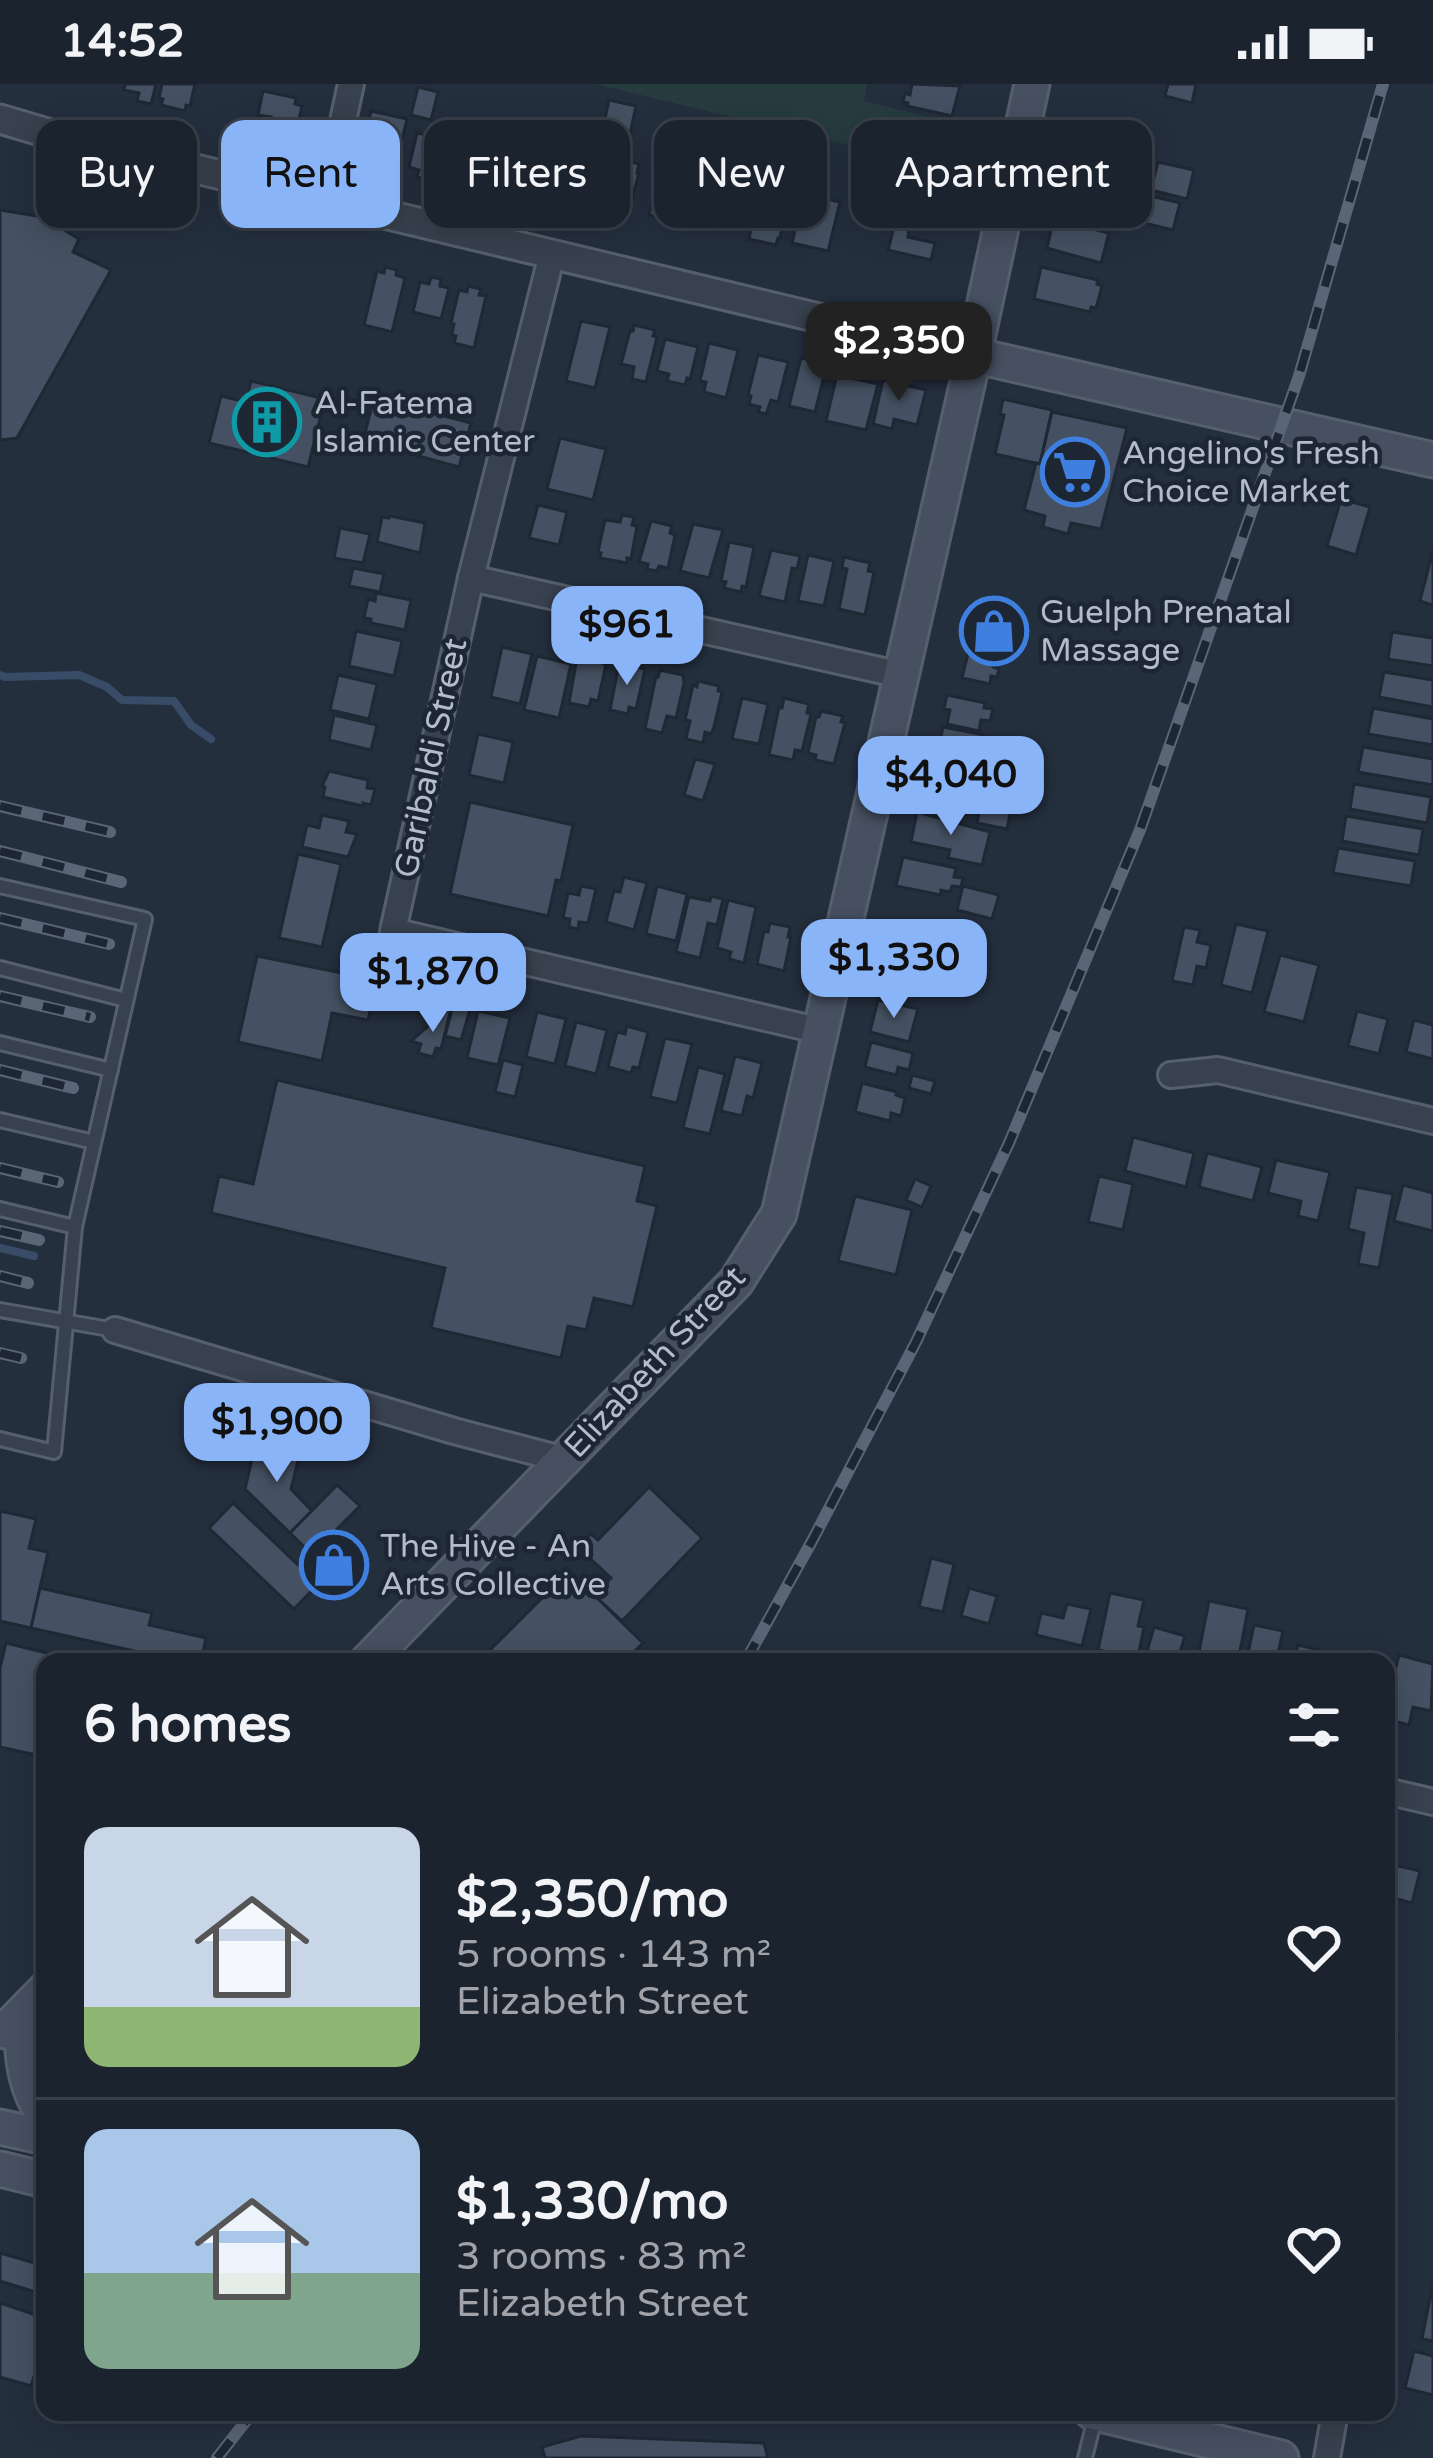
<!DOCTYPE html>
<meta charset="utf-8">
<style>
body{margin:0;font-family:"Varela Round",sans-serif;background:#242b36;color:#f1f3f6;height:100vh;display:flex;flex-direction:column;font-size:45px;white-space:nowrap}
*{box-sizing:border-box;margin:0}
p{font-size:39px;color:#a0a4aa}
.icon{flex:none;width:66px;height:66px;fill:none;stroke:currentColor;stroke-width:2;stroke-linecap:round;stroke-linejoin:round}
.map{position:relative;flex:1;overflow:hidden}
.details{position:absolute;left:36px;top:1569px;width:1359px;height:768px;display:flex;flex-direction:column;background:#1b232e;border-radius:24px;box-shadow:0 6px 30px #0003,0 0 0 3px #39404a}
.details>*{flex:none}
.banner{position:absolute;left:36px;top:36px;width:1362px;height:108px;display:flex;gap:24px}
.price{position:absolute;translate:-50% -102px;padding:0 27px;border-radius:24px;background:#8ab4f8;color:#111;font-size:39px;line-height:78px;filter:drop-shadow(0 3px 6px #0008)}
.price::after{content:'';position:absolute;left:50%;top:72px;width:36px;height:27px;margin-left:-18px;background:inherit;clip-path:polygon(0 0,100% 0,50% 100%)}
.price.current{background:#222;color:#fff}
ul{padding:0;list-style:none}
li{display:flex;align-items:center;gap:36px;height:300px;padding:0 48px}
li+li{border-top:3px solid #39404a}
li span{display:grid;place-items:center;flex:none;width:336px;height:240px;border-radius:24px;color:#555}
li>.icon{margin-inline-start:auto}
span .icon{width:144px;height:144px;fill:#fffc;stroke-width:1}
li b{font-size:51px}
h2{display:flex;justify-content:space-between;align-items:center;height:144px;padding:0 48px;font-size:51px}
.tag{padding:0 42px;border-radius:24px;background:#1b232e;box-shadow:0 6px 30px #0003,0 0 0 3px #39404a;font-size:42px;line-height:108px}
.tag.current{background:#8ab4f8;color:#111}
.status{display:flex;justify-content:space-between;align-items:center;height:84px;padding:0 60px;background:#1b232e;direction:ltr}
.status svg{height:33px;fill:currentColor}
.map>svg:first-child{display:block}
.green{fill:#263c3f}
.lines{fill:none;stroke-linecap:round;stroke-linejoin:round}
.stream{stroke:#394c67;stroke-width:8}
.building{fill:#455162;stroke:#1f2835;stroke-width:3}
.service-casing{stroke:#565f6c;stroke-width:18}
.minor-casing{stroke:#565f6c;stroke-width:30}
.tertiary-casing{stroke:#565f6c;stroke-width:33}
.secondary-casing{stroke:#565f6c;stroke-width:39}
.service{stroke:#38414e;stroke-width:12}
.minor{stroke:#38414e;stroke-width:24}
.tertiary{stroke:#38414e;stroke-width:27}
.secondary{stroke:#465061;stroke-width:33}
.rail-casing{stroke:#5a6575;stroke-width:12}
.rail{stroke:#1d2633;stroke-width:8;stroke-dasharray:22;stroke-linecap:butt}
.labels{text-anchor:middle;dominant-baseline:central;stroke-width:9;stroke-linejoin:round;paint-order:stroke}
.poi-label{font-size:33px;fill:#b4bcc9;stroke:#1d2633;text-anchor:start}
.street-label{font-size:33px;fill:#b4bcc9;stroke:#1d2633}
</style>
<div class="status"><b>14:52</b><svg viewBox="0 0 49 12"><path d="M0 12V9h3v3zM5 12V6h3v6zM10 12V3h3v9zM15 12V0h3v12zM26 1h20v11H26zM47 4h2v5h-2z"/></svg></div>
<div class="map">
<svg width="1433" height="2374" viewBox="0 0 1433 2374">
<rect width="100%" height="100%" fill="#242f3e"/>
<polygon class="green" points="595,0 867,0 864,17 997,50 986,94"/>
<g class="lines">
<g class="stream">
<polyline points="0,591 5,593 79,591 107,603 122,616 174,617 191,641 211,655"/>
<polyline points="0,1164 34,1172"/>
</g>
</g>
<g class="building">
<polygon points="125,0 156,0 151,20 137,17 139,9 124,6"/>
<polygon points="162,0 195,0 190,22 186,21 185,27 161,21 163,15 159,14"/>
<polygon points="912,0 960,2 952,32 907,22 908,19 903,18 905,9 910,11"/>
<polygon points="1168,0 1196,0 1192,19 1165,12"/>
<polygon points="418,3 438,8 431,36 411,31"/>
<polygon points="263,7 296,14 295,20 302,22 293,62 265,56 271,33 258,31"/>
<polygon points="609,16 636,22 630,50 603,44"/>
<polygon points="371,27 407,35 396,80 361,72"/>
<polygon points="1074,35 1142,51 1134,85 1107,79 1108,74 1067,64"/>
<polygon points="739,43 752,47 743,92 727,88"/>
<polygon points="427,46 446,50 444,56 447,56 436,98 417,93 419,86 409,83 417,49 426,51"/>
<polygon points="473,57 489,60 487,66 490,67 482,101 479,101 477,106 450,100 460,60 471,63"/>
<polygon points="562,61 589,67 575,124 561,120 562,114 542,110 549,76 558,78"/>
<polygon points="524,63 537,66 527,108 515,105 516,102 496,97 503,68 522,72"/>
<polygon points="753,66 770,70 763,97 746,93"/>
<polygon points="615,74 639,80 637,89 639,89 627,132 605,127 606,121 600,120 609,82 613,83"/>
<polygon points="1158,78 1194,86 1187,115 1151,106"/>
<polygon points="700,90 727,96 717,146 689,139"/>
<polygon points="901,90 926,96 925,101 939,104 936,117 929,115 925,131 900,126 902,118 894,116"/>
<polygon points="658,95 689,102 680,138 649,131"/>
<polygon points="1068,103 1121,116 1117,136 1063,123"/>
<polygon points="763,108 788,114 780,154 778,154 776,161 749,155 758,113 761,114"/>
<polygon points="804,110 840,118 828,167 792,159"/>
<polygon points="1151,112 1180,119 1173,146 1144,139"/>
<polygon points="0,126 43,133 79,155 73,168 111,186 17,354 0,356"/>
<polygon points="1060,137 1109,149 1101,179 1047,164 1053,138 1059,140"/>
<polygon points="894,143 909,146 908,153 935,159 931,176 888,166"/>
<polygon points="385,183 397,186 396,191 405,194 392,248 364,241 377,187 384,189"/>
<polygon points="1041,183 1098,196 1097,200 1102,202 1096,224 1091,223 1090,228 1034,215"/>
<polygon points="431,193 441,195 440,202 449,204 441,235 413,228 420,198 429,200"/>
<polygon points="468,202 481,205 479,211 486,212 474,264 454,259 456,252 452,251 454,240 451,239 459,206 467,208"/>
<polygon points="581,237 610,243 595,304 566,297"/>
<polygon points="634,241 655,246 653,252 657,253 646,298 632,295 634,283 621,280 630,247 633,247"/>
<polygon points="665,255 698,263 690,295 687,294 685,301 667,297 669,290 657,287"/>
<polygon points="709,259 738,266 726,314 704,308 706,298 700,297"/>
<polygon points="758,271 788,278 778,318 771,316 766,330 758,328 760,323 749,320 751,312 748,311"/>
<polygon points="801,274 827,280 815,328 789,322"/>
<polygon points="837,291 878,300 866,346 826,337"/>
<polygon points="883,296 926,306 917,341 894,335 892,345 873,340"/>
<polygon points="251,297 325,315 308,383 209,359 221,312 246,318"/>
<polygon points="374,314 471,339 459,383 363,357"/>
<polygon points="1003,315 1052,326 1040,380 995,370 1004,331 1000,330"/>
<polygon points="1052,328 1127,344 1101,445 1071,439 1068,450 1043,443 1045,432 1024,426 1036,379 1040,380"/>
<polygon points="560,354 606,365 593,416 547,405"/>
<polygon points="1341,415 1370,423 1356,471 1327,462"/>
<polygon points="538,421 567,428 559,461 529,454"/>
<polygon points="622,431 634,433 632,441 637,442 631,475 627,474 627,479 600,474 601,469 598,468 605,436 620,438"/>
<polygon points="390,432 425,439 420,469 377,458 382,433 389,434"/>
<polygon points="651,437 672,442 670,449 675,451 668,484 659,482 657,487 647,485 648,480 639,478"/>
<polygon points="693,440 723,446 709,494 680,487"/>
<polygon points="340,444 370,450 363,479 334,474"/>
<polygon points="729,458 754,463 746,503 742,502 741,508 724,504 726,498 721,497"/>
<polygon points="771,466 800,472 797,485 792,484 785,518 759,512"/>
<polygon points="1433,466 1433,521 1420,517"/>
<polygon points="808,471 834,477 824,522 798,517"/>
<polygon points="844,473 870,479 868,487 874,488 865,531 839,525 847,485 842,484"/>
<polygon points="353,484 384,490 380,508 349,502"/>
<polygon points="376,509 411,516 405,546 371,539 371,535 364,534 368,515 375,517"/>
<polygon points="972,527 1012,536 1006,563 966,554 967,550 961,549 965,528 972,530"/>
<polygon points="356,547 402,557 394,592 349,582"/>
<polygon points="1392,548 1433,554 1433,582 1388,575"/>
<polygon points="502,563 532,570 520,620 491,613"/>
<polygon points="584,565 605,569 602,579 606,580 598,617 591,615 589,623 569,619 577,574 581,574"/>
<polygon points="969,566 996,571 993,583 999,585 997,593 991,592 990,600 962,594"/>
<polygon points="537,572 571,580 559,634 524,626"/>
<polygon points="619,579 645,585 636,625 629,623 628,630 610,626"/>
<polygon points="660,586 683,591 684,599 676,634 667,632 662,649 645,645 656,592 658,593"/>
<polygon points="1384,588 1433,596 1433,623 1379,613"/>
<polygon points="338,591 377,600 369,635 330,626"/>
<polygon points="698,597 719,602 718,607 722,608 714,643 711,650 705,648 703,659 686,655 690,637 685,636 693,601 697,603"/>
<polygon points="947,611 985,619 984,624 993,625 990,637 981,636 979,647 947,640 950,626 944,625"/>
<polygon points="742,614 768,620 759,660 732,655"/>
<polygon points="784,614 809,620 807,629 811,630 802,667 795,666 793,676 769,671 779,623 782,624"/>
<polygon points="1373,624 1433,635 1433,661 1368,650"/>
<polygon points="821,627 843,632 841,638 845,639 834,680 815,676 816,671 808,669 816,633 819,633"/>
<polygon points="334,631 377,641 371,666 329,656"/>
<polygon points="943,643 984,651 982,657 996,660 991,685 936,675"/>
<polygon points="478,650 513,658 504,699 469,691"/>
<polygon points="1363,663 1433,675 1433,701 1358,688"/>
<polygon points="695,675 715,680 703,717 684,711"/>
<polygon points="329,687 368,696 367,704 375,705 371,721 363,719 363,722 323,713 325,703 322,702"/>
<polygon points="936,690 970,697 969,702 976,704 972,721 965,720 964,725 930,717 931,711 923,710 927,693 935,694"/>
<polygon points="1354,700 1431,713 1427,739 1350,725"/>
<polygon points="982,714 1012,721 1007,745 977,739"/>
<polygon points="470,718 573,741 561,797 556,796 548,832 450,810"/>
<polygon points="917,728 990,748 982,781 948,774 950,766 911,758"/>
<polygon points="322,731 349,737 346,748 357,750 348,773 302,763 307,741 319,744"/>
<polygon points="1346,732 1423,745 1419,771 1342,757"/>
<polygon points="1338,764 1415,777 1411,802 1333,789"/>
<polygon points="298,770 341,780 322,863 279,854"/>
<polygon points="903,773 956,784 954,793 963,794 961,803 952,802 950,808 941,806 941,811 896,802"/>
<polygon points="624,793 647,799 634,846 606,838 614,807 620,808"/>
<polygon points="581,802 596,805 588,839 579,838 578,845 569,843 570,835 563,834 568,809 579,811"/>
<polygon points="657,802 687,810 676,857 646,850"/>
<polygon points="963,802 999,811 992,835 957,826"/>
<polygon points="711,812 723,815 717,841 708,839 700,874 676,868 689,813 710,817"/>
<polygon points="728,816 756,823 744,879 729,875 731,868 717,864"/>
<polygon points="770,839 790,843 788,853 791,853 784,887 757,880 764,847 768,848"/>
<polygon points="1236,840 1268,847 1252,909 1221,901"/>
<polygon points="1184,843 1200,846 1197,858 1211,861 1206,884 1197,882 1193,901 1172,897"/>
<polygon points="1280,871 1319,881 1304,938 1264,928"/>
<polygon points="257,872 377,896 368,936 332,929 322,977 238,958"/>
<polygon points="891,875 924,883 923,889 930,891 926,907 919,905 917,910 885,902 886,897 879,896 884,877 890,879"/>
<polygon points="878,916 918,925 909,958 870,948"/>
<polygon points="452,921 441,965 436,964 433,973 418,969 421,960 411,957"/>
<polygon points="453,922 470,926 461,956 445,952"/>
<polygon points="478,927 510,934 498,981 467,974"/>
<polygon points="1357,927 1388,935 1379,970 1348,962"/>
<polygon points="537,928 566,935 555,980 526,973"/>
<polygon points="1414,936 1433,941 1433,975 1406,968"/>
<polygon points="576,938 607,946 596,990 565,982"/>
<polygon points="627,942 648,948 639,984 633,983 631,989 608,983 617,948 625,950"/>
<polygon points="665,954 692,960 677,1019 650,1013"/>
<polygon points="871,958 913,969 909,986 898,983 896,991 865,983"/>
<polygon points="735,972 762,979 753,1014 747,1012 742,1032 721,1027"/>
<polygon points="503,976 523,981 515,1013 495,1008"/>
<polygon points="698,983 725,990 710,1050 683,1044"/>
<polygon points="912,991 935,997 931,1010 909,1004"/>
<polygon points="277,996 645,1082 637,1117 657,1122 633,1223 594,1214 586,1246 568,1242 561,1274 431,1244 445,1184 211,1129 219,1092 253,1100"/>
<polygon points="862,999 897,1008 896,1011 905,1014 901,1032 891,1029 890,1037 855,1028"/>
<polygon points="1133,1053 1194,1069 1186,1103 1125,1087"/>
<polygon points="1207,1069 1262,1083 1253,1117 1199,1103"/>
<polygon points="1276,1076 1330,1088 1318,1137 1298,1132 1301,1117 1268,1109"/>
<polygon points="1099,1092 1133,1100 1123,1146 1088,1138"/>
<polygon points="915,1095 931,1102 922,1123 906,1116"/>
<polygon points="1403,1101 1433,1109 1433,1147 1394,1137"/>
<polygon points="1356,1103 1393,1110 1379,1184 1358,1180 1364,1149 1348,1145"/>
<polygon points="855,1112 912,1126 896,1191 838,1177"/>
<polygon points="256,1358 300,1369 291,1405 312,1427 290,1449 245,1405"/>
<polygon points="337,1401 360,1422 337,1445 357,1465 333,1491 290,1449"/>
<polygon points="649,1403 702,1454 622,1537 594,1511 611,1494 578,1463 591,1450 598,1456"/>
<polygon points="233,1419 318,1500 294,1525 209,1444"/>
<polygon points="0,1427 36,1435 29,1464 48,1468 31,1544 0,1537"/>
<polygon points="931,1474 954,1480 943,1528 919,1523"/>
<polygon points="567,1489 589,1512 592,1509 643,1559 624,1578 615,1578 610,1573 606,1578 478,1578"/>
<polygon points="40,1504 152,1529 149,1541 206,1554 201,1578 183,1578 31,1544"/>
<polygon points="969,1504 997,1512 989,1540 961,1532"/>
<polygon points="1110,1509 1144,1516 1138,1542 1144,1543 1137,1578 1117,1578 1118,1570 1098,1566"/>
<polygon points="1209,1517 1248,1525 1238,1578 1197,1578"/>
<polygon points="1067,1520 1091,1525 1082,1562 1036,1551 1041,1529 1063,1534"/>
<polygon points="1254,1541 1283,1547 1276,1578 1246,1578"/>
<polygon points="1154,1543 1185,1552 1177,1578 1144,1578"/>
<polygon points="6,1559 84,1578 45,1578 45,1673 0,1663 0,1584"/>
<polygon points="1298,1561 1337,1570 1335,1578 1293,1578"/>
<polygon points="1399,1571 1433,1580 1431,1627 1413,1623 1409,1641 1386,1635 1386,1623"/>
<polygon points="1386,1779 1420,1787 1412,1819 1386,1812"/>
<polygon points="1386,1946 1398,1949 1391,1981 1386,1980"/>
<polygon points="0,2169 45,2182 45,2258 31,2302 0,2293 0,2219 36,2231 42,2210 0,2197"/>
<polygon points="1433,2198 1433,2257 1422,2255"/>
<polygon points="1414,2267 1433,2272 1433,2311 1405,2304"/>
<polygon points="581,2352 764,2359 768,2374 545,2374 542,2363"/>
</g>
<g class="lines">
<defs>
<g id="service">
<polyline points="0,802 145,835 75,1143 54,1368 0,1355"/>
<polyline points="0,884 126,916"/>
<polyline points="0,959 111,986"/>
<polyline points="0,1036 94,1058"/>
<polyline points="0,1125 75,1143"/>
<polyline points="0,1226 115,1246"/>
<polyline points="1085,2374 1095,2334"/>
</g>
<g id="minor">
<polyline points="326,115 351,0"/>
<polyline points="552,170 471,494 393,847 821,947"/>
<polyline points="471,494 901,591"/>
<polyline points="1171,991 1218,986 1433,1037"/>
<polyline points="115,1246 454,1347 565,1376"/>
<polyline points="1386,1707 1433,1718"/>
<polyline points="1327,2374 1335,2328"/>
</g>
<polyline id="tertiary" points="0,35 54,51 973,271"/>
<g id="secondary">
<polyline points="973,271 1433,376"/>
<polyline points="367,1578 736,1198 779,1130 968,297 1032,0"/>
<path d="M21 1931C22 1966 23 2003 45 2031"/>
<polyline points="5,1947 45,1906"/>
<polyline points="0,2043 45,2053"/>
<polyline points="0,2085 45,2096"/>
<polyline points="1092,2328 1281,2374"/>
</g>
</defs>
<use href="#service" class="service-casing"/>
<use href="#minor" class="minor-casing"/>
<use href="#tertiary" class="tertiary-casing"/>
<use href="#secondary" class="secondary-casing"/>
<use href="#service" class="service"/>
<use href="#minor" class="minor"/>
<use href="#tertiary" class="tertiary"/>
<use href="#secondary" class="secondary"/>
<defs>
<g id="rail">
<polyline points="0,722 110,748"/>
<polyline points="0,767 121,798"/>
<polyline points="0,834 109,860"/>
<polyline points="0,912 90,933"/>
<polyline points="0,986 73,1004"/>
<polyline points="0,1084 58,1098"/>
<polyline points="0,1147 39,1156"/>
<polyline points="0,1192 28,1199"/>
<polyline points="0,1269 21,1274"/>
<polyline points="745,1578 812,1457 916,1258 1009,1059 1140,746 1299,292 1383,0"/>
<polyline points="217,2374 253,2328"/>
</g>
</defs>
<use href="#rail" class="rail-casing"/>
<use href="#rail" class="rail"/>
</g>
<defs>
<symbol id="building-ring" viewBox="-11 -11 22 22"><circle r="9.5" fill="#1d2633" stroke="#0f9aa8" stroke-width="1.5"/><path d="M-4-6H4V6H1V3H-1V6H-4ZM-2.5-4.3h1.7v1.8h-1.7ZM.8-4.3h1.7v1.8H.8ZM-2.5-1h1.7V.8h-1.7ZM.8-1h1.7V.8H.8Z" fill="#0f9aa8"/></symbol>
<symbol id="supermarket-ring" viewBox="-11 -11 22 22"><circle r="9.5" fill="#1d2633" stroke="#3f7fe0" stroke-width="1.5"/><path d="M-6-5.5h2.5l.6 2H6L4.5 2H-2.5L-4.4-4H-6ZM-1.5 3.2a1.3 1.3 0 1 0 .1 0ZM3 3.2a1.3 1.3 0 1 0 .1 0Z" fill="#3f7fe0"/></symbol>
<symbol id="shop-ring" viewBox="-11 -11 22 22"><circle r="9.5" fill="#1d2633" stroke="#3f7fe0" stroke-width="1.5"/><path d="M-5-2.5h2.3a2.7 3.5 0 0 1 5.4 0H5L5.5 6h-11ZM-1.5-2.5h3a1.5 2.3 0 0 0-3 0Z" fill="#3f7fe0"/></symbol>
</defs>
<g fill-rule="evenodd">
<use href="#building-ring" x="229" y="300" width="76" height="76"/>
<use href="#supermarket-ring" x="1037" y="350" width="76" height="76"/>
<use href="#shop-ring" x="956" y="509" width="76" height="76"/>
<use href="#shop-ring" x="296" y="1443" width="76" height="76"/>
</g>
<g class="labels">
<g class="poi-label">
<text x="314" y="319">Al-Fatema<tspan x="314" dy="38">Islamic Center</tspan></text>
<text x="1122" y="369">Angelino's Fresh<tspan x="1122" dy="38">Choice Market</tspan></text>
<text x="1040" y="528">Guelph Prenatal<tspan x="1040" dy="38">Massage</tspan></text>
<text x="380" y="1462">The Hive - An<tspan x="380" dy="38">Arts Collective</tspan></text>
</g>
<g class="street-label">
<text transform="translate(431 674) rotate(-78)">Garibaldi Street</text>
<text transform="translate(655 1278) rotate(-47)">Elizabeth Street</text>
</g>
</g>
</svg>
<b class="price current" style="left:899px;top:320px">$2,350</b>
<b class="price" style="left:627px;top:604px">$961</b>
<b class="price" style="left:951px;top:754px">$4,040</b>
<b class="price" style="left:894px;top:937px">$1,330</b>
<b class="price" style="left:433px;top:951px">$1,870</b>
<b class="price" style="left:277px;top:1401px">$1,900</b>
<div class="banner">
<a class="tag">Buy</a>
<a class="tag current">Rent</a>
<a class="tag">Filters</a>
<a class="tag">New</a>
<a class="tag">Apartment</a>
</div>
<section class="details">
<h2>6 homes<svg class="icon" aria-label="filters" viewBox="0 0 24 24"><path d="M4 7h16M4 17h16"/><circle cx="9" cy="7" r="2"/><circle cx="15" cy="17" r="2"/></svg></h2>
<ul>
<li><span style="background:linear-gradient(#c9d6e8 75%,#8fb573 0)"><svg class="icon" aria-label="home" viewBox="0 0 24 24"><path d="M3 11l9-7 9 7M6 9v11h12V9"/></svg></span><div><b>$2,350/mo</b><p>5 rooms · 143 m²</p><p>Elizabeth Street</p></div><svg class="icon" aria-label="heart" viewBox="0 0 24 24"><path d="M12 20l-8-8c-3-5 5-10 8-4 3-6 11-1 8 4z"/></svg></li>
<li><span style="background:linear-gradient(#a9c7e8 60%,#7fa58c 0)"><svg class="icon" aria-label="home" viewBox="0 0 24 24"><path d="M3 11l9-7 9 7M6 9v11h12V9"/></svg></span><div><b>$1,330/mo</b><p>3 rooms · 83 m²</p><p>Elizabeth Street</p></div><svg class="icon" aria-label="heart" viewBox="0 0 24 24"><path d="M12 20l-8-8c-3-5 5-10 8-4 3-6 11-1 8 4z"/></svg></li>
</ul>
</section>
</div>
